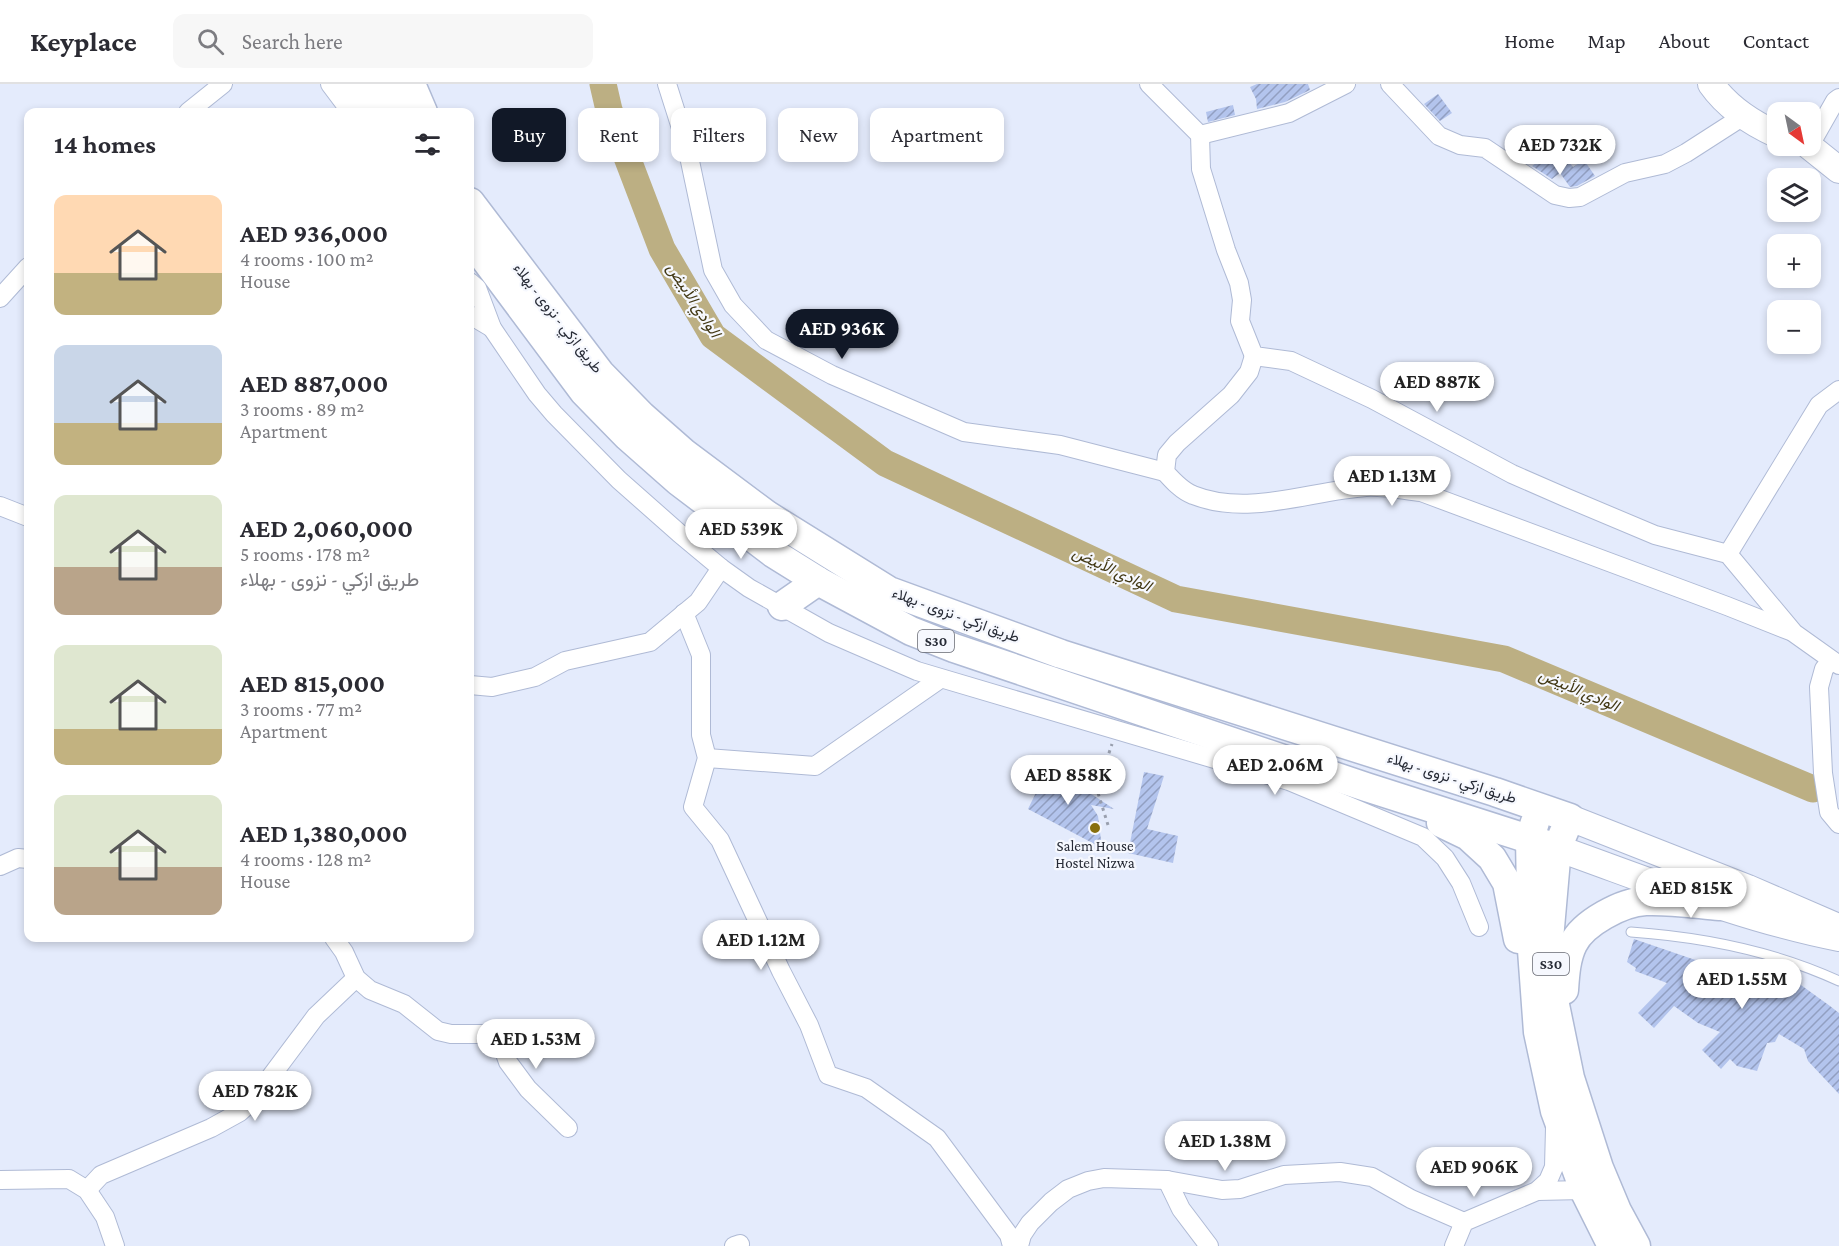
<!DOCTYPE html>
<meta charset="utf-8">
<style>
body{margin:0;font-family:"Crimson Pro",Vazirmatn,serif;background:#f7f7f7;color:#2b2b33;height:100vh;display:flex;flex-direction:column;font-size:22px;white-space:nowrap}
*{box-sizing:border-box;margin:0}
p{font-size:20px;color:#7c7c81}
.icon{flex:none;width:33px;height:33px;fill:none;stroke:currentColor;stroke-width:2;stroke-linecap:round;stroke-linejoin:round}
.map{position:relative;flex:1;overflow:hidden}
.drawer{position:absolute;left:24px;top:24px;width:450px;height:834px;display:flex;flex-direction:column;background:#fff;border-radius:12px;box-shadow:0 3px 9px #0003}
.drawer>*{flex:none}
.hud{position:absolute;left:492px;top:24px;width:570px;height:54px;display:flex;gap:12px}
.needle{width:39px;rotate:147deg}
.fabs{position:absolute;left:1767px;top:18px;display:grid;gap:12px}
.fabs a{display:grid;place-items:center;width:54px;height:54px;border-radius:12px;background:#fff;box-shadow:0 3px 9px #0003;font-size:30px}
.price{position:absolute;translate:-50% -51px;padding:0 14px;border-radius:21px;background:#fff;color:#222;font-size:20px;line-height:39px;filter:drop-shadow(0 2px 3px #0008)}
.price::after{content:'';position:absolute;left:50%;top:36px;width:18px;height:14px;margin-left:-9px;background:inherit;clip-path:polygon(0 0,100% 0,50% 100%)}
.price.on{background:#111827;color:#fff}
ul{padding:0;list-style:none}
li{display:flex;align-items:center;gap:18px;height:150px;padding:0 30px}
li span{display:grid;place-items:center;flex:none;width:168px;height:120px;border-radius:12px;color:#555}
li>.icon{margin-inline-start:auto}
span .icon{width:72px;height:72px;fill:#fffc;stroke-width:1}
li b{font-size:26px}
h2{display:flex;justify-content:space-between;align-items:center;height:72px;padding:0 30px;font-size:26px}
.chip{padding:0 21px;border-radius:12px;background:#fff;box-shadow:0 3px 9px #0003;font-size:21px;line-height:54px}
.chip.on{background:#111827;color:#fff}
header{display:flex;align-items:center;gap:36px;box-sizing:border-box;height:84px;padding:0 30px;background:#fff;border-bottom:2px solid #e1e1e2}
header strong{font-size:28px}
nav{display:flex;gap:33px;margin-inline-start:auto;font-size:21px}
.search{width:420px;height:54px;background:#f7f7f7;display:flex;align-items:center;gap:15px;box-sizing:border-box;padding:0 21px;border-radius:12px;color:#7c7c81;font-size:22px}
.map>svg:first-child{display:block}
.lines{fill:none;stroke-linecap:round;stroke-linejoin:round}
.river{stroke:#bcaf83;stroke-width:27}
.building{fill:url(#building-hatch)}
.lane-casing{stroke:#afbad5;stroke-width:11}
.street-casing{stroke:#afbad5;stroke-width:20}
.secondary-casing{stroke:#afbad5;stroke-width:28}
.primary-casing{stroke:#afbad5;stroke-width:31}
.path{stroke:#999fae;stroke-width:3;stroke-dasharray:3 4.5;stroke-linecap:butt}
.lane{stroke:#fff;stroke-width:9}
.street{stroke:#fff;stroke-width:18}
.secondary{stroke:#fff;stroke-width:26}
.primary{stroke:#fff;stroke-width:28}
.poi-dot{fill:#876f0e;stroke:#f6f8fe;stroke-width:2}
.labels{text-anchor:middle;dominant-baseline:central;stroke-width:4.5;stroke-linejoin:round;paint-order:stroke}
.shield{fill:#f6f8fe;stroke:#656872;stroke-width:1.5}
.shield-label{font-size:14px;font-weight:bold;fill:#272b36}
.street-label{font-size:15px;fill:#272b36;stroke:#f6f8fe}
.poi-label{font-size:15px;fill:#272b36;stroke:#f6f8fe}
.water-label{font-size:16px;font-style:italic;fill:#423814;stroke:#f6f8fe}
</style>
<header>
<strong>Keyplace</strong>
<div class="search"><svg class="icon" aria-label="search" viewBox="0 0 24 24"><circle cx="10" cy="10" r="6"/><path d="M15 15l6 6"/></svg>Search here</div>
<nav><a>Home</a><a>Map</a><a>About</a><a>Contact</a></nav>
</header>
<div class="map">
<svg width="1839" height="1162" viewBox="0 0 1839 1162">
<defs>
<pattern id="building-hatch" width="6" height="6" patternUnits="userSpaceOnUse" patternTransform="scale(1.5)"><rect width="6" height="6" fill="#b3c4ed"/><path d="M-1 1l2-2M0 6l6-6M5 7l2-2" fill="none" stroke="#929fc1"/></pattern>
</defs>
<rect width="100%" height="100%" fill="#e4ebfc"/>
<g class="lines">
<polyline class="river" points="603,0 609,26 662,165 713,252 885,379 1176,515 1504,575 1813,705"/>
</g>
<g class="building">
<polygon points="1257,0 1308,0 1310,6 1285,18 1257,25 1256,15 1250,3"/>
<polygon points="1438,10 1452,29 1440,37 1424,20"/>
<polygon points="1233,21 1235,31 1208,38 1206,28"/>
<polygon points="1558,63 1573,83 1584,76 1595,92 1577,102 1570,103 1560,89 1552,95 1532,82"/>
<polygon points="1049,682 1114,725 1091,721 1098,732 1102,764 1028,725"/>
<polygon points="1144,688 1164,692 1147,745 1178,752 1173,779 1128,769"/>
<polygon points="1634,855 1710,881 1723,890 1730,901 1752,882 1783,897 1787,891 1830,922 1839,929 1839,1010 1808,977 1804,965 1779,950 1775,958 1767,959 1757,987 1737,982 1730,975 1721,985 1702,966 1720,948 1698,939 1674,922 1654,944 1638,929 1667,899 1635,887 1636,884 1627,878"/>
</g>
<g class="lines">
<defs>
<path id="lane" d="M1631 848C1702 853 1774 867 1839 897"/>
<g id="street">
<polyline points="330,0 351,28"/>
<polyline points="667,0 687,63 713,186 733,221 766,256 832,291 964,348 1060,361 1165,388"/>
<polyline points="1149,0 1200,51 1201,85 1226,166 1239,199 1242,216 1240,237 1254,272 1291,277 1372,315 1512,390 1567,414 1655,451 1728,470 1794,549 1839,581"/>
<polyline points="1390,0 1439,52 1460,61 1485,64 1555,111 1569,114 1580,113 1625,89 1665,80 1686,69 1742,33"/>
<polyline points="188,28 223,0"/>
<polyline points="1200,51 1289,29 1346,0"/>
<polyline points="1810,61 1835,17 1839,14"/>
<polyline points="470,198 477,204 492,244 537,310 554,330 619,396 679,449 721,484 749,504 829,549 917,587 1289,697 1423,753 1445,774 1461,799 1479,843"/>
<polyline points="0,214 28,183"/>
<polyline points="470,231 492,244"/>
<path d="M1254 272 1249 288 1231 311 1177 359 1167 371 1165 388C1173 397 1182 407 1193 411 1248 433 1310 407 1366 403 1384 402 1403 406 1421 408L1727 522 1790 547"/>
<polyline points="0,422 28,433"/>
<polyline points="1728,470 1819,321 1839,306"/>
<polyline points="684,529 701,571 701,651 707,674 693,723 720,756 781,887 809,941 828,991 866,1004 937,1054 1009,1151 1012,1162"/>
<polyline points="1831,576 1824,585 1819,603 1823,689 1829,728 1839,740"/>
<polyline points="470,601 492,603 535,593 565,577 650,558 698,518 721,484"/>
<polyline points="707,674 815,682 940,595"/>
<polyline points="0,782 18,774 28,775"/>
<polyline points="334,854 344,868 356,894 370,906 404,920 438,947 451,950 495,950 499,953 508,978 528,1005 568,1044"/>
<polyline points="0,1096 69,1095 87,1106 105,1133 115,1162"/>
<polyline points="1167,1096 1181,1125 1209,1162"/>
<polyline points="87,1106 101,1091 211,1044 240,1028 254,1015 316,932 356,894"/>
<polyline points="1537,1107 1584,1106"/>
<polyline points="734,1162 740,1160"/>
<polyline points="1019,1162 1022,1151 1030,1139 1051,1118 1068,1105 1088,1097 1104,1094 1167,1096 1222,1106 1240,1105 1284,1091 1340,1088 1372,1093 1411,1115 1464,1138"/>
<polyline points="1454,1162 1464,1138 1537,1107 1548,1097 1554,1083 1555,1044"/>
</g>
<g id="secondary">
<path d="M1711 0C1728 24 1751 39 1778 51"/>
<polyline points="1809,62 1839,86"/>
<polyline points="1570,734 1748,804 1836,842"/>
<path d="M1557 764C1650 797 1742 835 1839 854"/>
</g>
<g id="primary">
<polyline points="354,0 375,28"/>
<polyline points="383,0 404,28"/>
<polyline points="411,0 423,28"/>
<polyline points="470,118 600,289 642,332 684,369 767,431 889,507 1061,570 1495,708 1570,734 1557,764 1549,855 1554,916 1570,994 1599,1084 1617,1127 1636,1162"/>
<polyline points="470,155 584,308 627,352 678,397 773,469 818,497 911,547 954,564 1366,703 1557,764"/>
<polyline points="782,522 818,497"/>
<polyline points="1535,738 1530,754 1532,866 1538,948 1555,1027 1584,1106 1612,1162"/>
<polyline points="1441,739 1468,752 1492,774 1507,799 1518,855"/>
<path d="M1564 906C1565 891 1566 874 1573 860 1583 839 1622 818 1646 817 1670 816 1696 820 1720 822"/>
</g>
</defs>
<use href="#lane" class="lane-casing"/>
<use href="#street" class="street-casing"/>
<use href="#secondary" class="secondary-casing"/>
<use href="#primary" class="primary-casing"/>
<polyline class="path" points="1108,741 1098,709 1099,699 1112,660"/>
<use href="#lane" class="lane"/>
<use href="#street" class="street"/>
<use href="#secondary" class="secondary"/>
<use href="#primary" class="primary"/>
</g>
<circle class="poi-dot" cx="1095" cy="744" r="6"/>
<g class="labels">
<g class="shield">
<rect x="918" y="546" width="36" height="22" rx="4.5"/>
<rect x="1533" y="869" width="36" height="22" rx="4.5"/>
</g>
<g class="shield-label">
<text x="936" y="557">S30</text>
<text x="1551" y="880">S30</text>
</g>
<g class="street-label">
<text transform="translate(558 234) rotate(52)">طريق ازكي - نزوى - بهلاء</text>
<text transform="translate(956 531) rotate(20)">طريق ازكي - نزوى - بهلاء</text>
<text transform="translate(1452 694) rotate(18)">طريق ازكي - نزوى - بهلاء</text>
</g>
<g class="poi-label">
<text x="1095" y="762">Salem House<tspan x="1095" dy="17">Hostel Nizwa</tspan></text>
</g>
<g class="water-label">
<text transform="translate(694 216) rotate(57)">الوادي الأبيض</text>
<text transform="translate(1112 485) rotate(25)">الوادي الأبيض</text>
<text transform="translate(1579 606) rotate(23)">الوادي الأبيض</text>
</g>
</g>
</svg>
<div class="fabs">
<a><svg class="needle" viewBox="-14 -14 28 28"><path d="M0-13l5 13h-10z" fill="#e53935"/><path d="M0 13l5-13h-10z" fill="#7c7c81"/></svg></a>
<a><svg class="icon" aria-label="layers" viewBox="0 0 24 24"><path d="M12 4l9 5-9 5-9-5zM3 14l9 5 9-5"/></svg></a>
<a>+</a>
<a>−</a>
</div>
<b class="price" style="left:1560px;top:92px">AED 732K</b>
<b class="price on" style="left:842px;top:276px">AED 936K</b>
<b class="price" style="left:1437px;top:329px">AED 887K</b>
<b class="price" style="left:1392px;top:423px">AED 1.13M</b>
<b class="price" style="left:741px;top:476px">AED 539K</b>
<b class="price" style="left:1275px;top:712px">AED 2.06M</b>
<b class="price" style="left:1068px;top:722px">AED 858K</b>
<b class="price" style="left:1691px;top:835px">AED 815K</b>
<b class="price" style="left:761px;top:887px">AED 1.12M</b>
<b class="price" style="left:1742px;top:926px">AED 1.55M</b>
<b class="price" style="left:536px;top:986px">AED 1.53M</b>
<b class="price" style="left:255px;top:1038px">AED 782K</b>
<b class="price" style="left:1225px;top:1088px">AED 1.38M</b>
<b class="price" style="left:1474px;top:1114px">AED 906K</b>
<div class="hud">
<a class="chip on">Buy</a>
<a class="chip">Rent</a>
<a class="chip">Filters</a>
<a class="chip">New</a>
<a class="chip">Apartment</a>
</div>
<section class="drawer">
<h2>14 homes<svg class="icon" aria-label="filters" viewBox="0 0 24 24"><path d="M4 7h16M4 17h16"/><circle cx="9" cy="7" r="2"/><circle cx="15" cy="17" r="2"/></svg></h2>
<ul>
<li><span style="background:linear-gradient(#ffd9b3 65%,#c2b280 0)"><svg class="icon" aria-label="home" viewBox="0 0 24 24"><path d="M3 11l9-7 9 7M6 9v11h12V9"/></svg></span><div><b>AED 936,000</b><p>4 rooms · 100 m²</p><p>House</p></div></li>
<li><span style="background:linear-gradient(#c9d6e8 65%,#c2b280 0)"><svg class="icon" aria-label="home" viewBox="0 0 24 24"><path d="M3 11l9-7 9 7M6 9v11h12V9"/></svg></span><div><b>AED 887,000</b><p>3 rooms · 89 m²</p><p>Apartment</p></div></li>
<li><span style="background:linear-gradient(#dfe7d0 60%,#b9a48a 0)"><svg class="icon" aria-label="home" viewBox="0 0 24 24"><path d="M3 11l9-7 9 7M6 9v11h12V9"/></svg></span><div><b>AED 2,060,000</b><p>5 rooms · 178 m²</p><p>طريق ازكي - نزوى - بهلاء</p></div></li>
<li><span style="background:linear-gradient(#dfe7d0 70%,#c2b280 0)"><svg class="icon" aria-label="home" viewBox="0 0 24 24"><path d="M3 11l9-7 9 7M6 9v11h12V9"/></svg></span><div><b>AED 815,000</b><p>3 rooms · 77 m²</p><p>Apartment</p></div></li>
<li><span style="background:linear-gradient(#dfe7d0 60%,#b9a48a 0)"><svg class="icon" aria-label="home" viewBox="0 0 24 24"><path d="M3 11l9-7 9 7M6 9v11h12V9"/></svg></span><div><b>AED 1,380,000</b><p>4 rooms · 128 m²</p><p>House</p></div></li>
</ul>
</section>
</div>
